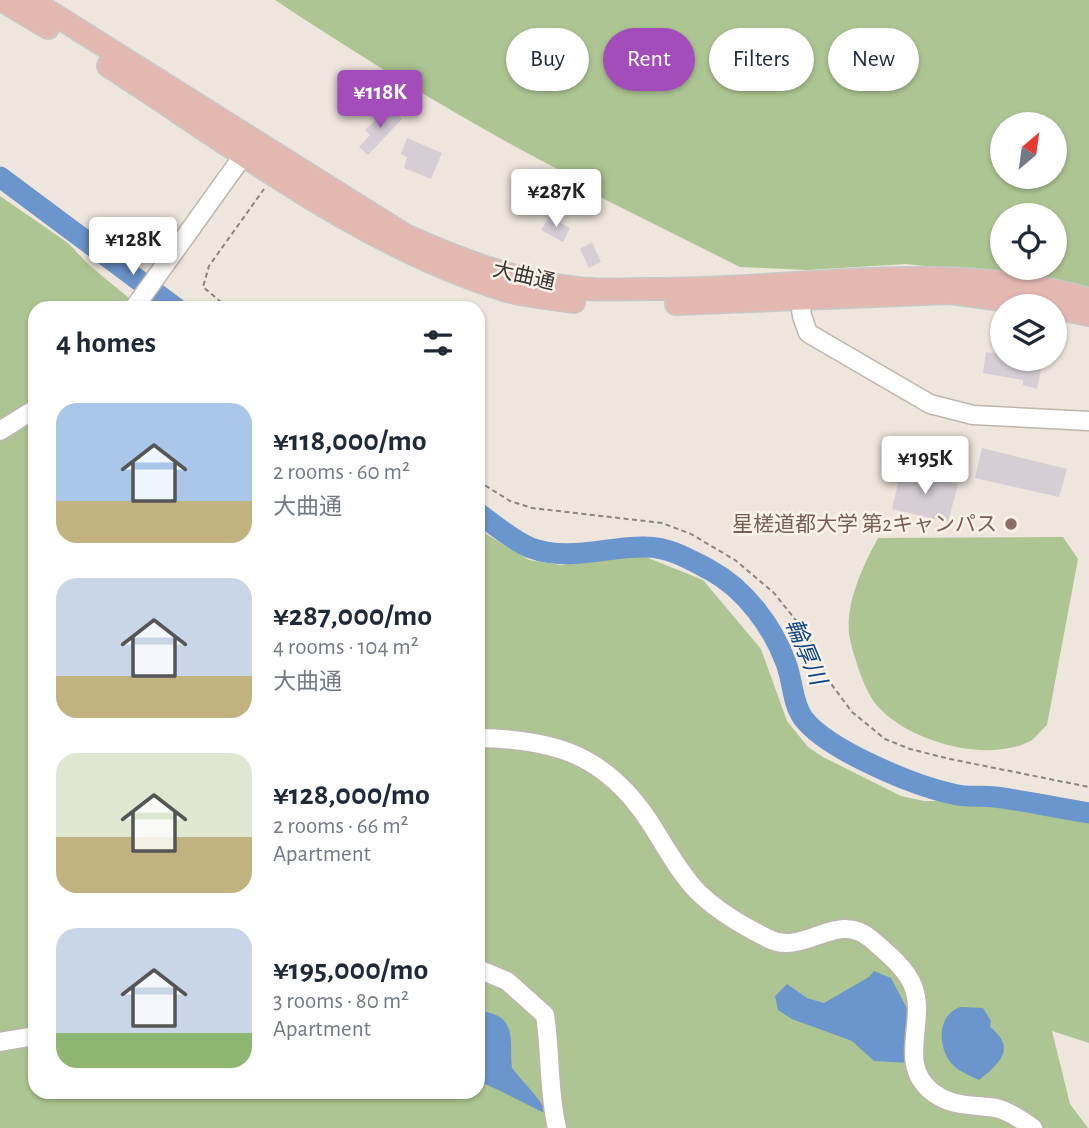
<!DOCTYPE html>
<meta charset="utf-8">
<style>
body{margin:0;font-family:"Alegreya Sans","Noto Sans JP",sans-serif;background:#f2f2f3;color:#1f2937;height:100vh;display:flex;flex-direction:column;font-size:26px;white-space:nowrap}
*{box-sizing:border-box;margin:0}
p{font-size:23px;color:#747a83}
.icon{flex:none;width:38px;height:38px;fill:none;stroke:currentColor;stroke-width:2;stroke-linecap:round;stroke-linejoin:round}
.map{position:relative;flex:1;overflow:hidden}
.sheet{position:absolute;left:28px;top:301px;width:457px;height:798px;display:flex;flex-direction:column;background:#fff;border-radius:21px;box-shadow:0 2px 5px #0004}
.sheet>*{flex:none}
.top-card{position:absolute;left:506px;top:28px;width:478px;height:63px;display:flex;gap:14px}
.needle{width:46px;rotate:29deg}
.controls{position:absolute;left:990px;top:112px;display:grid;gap:14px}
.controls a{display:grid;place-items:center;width:77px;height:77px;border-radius:50%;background:#fff;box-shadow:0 2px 5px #0004;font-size:35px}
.price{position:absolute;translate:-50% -60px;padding:0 16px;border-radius:7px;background:#fff;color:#222;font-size:23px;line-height:46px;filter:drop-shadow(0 2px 4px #0008)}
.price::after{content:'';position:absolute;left:50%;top:42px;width:21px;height:16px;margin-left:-10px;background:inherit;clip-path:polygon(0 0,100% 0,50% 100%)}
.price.on{background:#a34dba;color:#fff}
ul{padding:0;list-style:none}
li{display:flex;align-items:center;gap:21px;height:175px;padding:0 28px}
li span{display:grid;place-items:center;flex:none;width:196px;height:140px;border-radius:21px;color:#555}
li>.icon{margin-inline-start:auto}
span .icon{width:84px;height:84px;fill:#fffc;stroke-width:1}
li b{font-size:30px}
h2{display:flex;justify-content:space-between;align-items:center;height:84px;padding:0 28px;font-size:30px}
.chip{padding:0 24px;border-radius:32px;background:#fff;box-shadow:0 2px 5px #0004;font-size:24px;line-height:63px}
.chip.on{background:#a34dba;color:#fff}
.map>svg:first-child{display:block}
.green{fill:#adc592;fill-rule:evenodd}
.water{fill:#6b95cd}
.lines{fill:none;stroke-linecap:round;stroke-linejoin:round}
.river{stroke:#6b95cd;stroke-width:21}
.building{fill:#d7cdd5}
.minor-casing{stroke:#beb5ac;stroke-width:21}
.major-casing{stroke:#c8c7c6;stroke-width:24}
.path{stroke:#8b857f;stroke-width:2;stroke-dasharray:5 3.5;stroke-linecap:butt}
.minor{stroke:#fff;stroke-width:18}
.major{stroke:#e3b8b1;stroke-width:21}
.education-dot{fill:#8d6e63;stroke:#fbf3e9;stroke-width:2.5}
.labels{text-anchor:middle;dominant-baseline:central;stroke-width:5;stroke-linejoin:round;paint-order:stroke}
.street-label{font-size:21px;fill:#3a3633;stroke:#fbf3e9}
.education-label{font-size:21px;fill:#785e54;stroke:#fbf3e9;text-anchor:end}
.water-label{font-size:23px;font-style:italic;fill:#0e468a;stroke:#fbf3e9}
</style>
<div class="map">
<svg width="1089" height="1128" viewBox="0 0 1089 1128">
<rect width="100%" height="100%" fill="#eee5dc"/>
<g class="green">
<path d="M275 0H1089V297L1040 278 906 264 808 270 740 267 570 182 565 173C464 121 369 62 275 0ZM1003 124H1055V177H1003ZM1003 215H1055V268H1003Z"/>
<polygon points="0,196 68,243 89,265 141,308 35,308 35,1092 478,1092 478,529 529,560 561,565 636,553 703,580 761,649 787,721 808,747 823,757 901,796 924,801 1011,801 1089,817 1089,1043 1052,1031 1070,1104 1088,1128 0,1128"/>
<path d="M1063 537 1078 559 1047 725C1042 729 1037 736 1032 740 990 765 904 741 875 703 864 689 852 652 849 634 846 601 863 566 878 538Z"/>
</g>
<g class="water">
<polygon points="874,971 891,978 912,1018 911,1063 874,1061 852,1041 792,1019 778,1010 775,996 787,984 807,998 824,1003 869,977"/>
<path d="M961 1007 983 1008 991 1021 990 1027C1017 1048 1000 1063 979 1080 971 1076 960 1072 954 1066 937 1050 936 1014 961 1007Z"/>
<path d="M486 1012C518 1018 509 1043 512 1068 524 1084 539 1096 547 1114 534 1109 484 1081 478 1082V1014Z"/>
</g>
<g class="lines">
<g class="river">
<polyline points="0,177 176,308"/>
<path d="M478 513C494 524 513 541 531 548 569 562 608 546 646 547 669 547 691 560 710 570 745 589 773 627 786 663 793 681 792 702 803 718 827 750 915 786 953 794 967 798 981 795 995 797 1027 801 1058 808 1089 813"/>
</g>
</g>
<g class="building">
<polygon points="389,108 402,119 368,155 359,147 370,135 365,130"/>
<polygon points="407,138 442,153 431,179 404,168 407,157 401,154"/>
<polygon points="549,217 570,228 563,242 541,230"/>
<polygon points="592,242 601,262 589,268 580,249"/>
<polygon points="986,352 1003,355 1003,359 1043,359 1037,389 1023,385 1023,380 983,373"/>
<polygon points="982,448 1067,469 1059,497 975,478"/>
<polygon points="901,471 958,484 948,522 892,509"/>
</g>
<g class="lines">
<defs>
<g id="minor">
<polyline points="798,286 802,316 808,333 930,404 973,415 1089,421"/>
<polyline points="134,308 250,146"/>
<polyline points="0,431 35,409"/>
<path d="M478 738C555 739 605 755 649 821 664 844 678 871 697 891 716 910 743 926 767 938 804 958 836 909 871 939 886 952 906 968 913 986 927 1021 897 1063 931 1091 952 1108 972 1104 996 1108 1009 1111 1022 1120 1033 1128"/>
<path d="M478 969 507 981 545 1015C551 1053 548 1090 557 1128"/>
<polyline points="0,1042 35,1036"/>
</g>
<g id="major">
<polyline points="1,0 48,28"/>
<path d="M31 0 405 235C461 260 516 281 577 288 599 291 623 289 646 289 792 291 945 257 1089 299"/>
<path d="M108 66C231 145 361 245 501 289 524 297 550 298 574 302"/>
<polyline points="676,304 950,293 1048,306"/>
<polyline points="1055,308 1089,315"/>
</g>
</defs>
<use href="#minor" class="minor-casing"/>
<use href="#major" class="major-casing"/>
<g class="path">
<polyline points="228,308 203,287 209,266 264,189"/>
<polyline points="478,481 510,501 532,508 662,523 691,534 735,560 774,593 806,633 829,681 852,712 885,739 910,749 950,759 1089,787"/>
</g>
<use href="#minor" class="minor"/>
<use href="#major" class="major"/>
</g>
<circle class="education-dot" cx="1011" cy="524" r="7"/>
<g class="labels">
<g class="street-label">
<text transform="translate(524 276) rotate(13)">大曲通</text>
</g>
<g class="education-label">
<text x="997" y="524">星槎道都大学 第2キャンパス</text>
</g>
<g class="water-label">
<text transform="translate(805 652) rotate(67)">輪厚川</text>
</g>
</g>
</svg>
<div class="controls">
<a><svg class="needle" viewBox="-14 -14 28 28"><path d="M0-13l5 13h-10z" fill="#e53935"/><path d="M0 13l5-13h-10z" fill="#747a83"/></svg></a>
<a><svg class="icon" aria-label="locate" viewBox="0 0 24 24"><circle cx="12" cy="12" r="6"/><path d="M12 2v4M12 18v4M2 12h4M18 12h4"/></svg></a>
<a><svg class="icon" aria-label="layers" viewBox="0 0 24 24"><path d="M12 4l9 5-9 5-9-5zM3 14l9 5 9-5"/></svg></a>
</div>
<b class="price on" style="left:380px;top:130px">¥118K</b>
<b class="price" style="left:556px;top:229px">¥287K</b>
<b class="price" style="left:133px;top:277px">¥128K</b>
<b class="price" style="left:925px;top:496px">¥195K</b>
<div class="top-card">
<a class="chip">Buy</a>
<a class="chip on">Rent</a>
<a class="chip">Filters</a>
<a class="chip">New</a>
</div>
<section class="sheet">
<h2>4 homes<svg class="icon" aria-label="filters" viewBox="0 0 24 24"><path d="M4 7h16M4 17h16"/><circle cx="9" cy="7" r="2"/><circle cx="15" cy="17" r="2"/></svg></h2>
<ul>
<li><span style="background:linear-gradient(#a9c7e8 70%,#c2b280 0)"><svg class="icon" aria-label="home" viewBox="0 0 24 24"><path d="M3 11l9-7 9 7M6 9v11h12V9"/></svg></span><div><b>¥118,000/mo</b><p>2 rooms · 60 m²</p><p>大曲通</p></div></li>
<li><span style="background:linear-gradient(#c9d6e8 70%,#c2b280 0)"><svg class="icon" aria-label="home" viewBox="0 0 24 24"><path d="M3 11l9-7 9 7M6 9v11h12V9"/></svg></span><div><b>¥287,000/mo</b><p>4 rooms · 104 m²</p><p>大曲通</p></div></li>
<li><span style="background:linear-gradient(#dfe7d0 60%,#c2b280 0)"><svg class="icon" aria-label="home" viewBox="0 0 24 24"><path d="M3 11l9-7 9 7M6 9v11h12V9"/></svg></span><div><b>¥128,000/mo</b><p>2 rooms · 66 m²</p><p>Apartment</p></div></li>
<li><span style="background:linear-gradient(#c9d6e8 75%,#8fb573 0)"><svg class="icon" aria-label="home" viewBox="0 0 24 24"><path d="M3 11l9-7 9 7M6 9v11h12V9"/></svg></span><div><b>¥195,000/mo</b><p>3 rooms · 80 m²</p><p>Apartment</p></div></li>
</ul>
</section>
</div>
